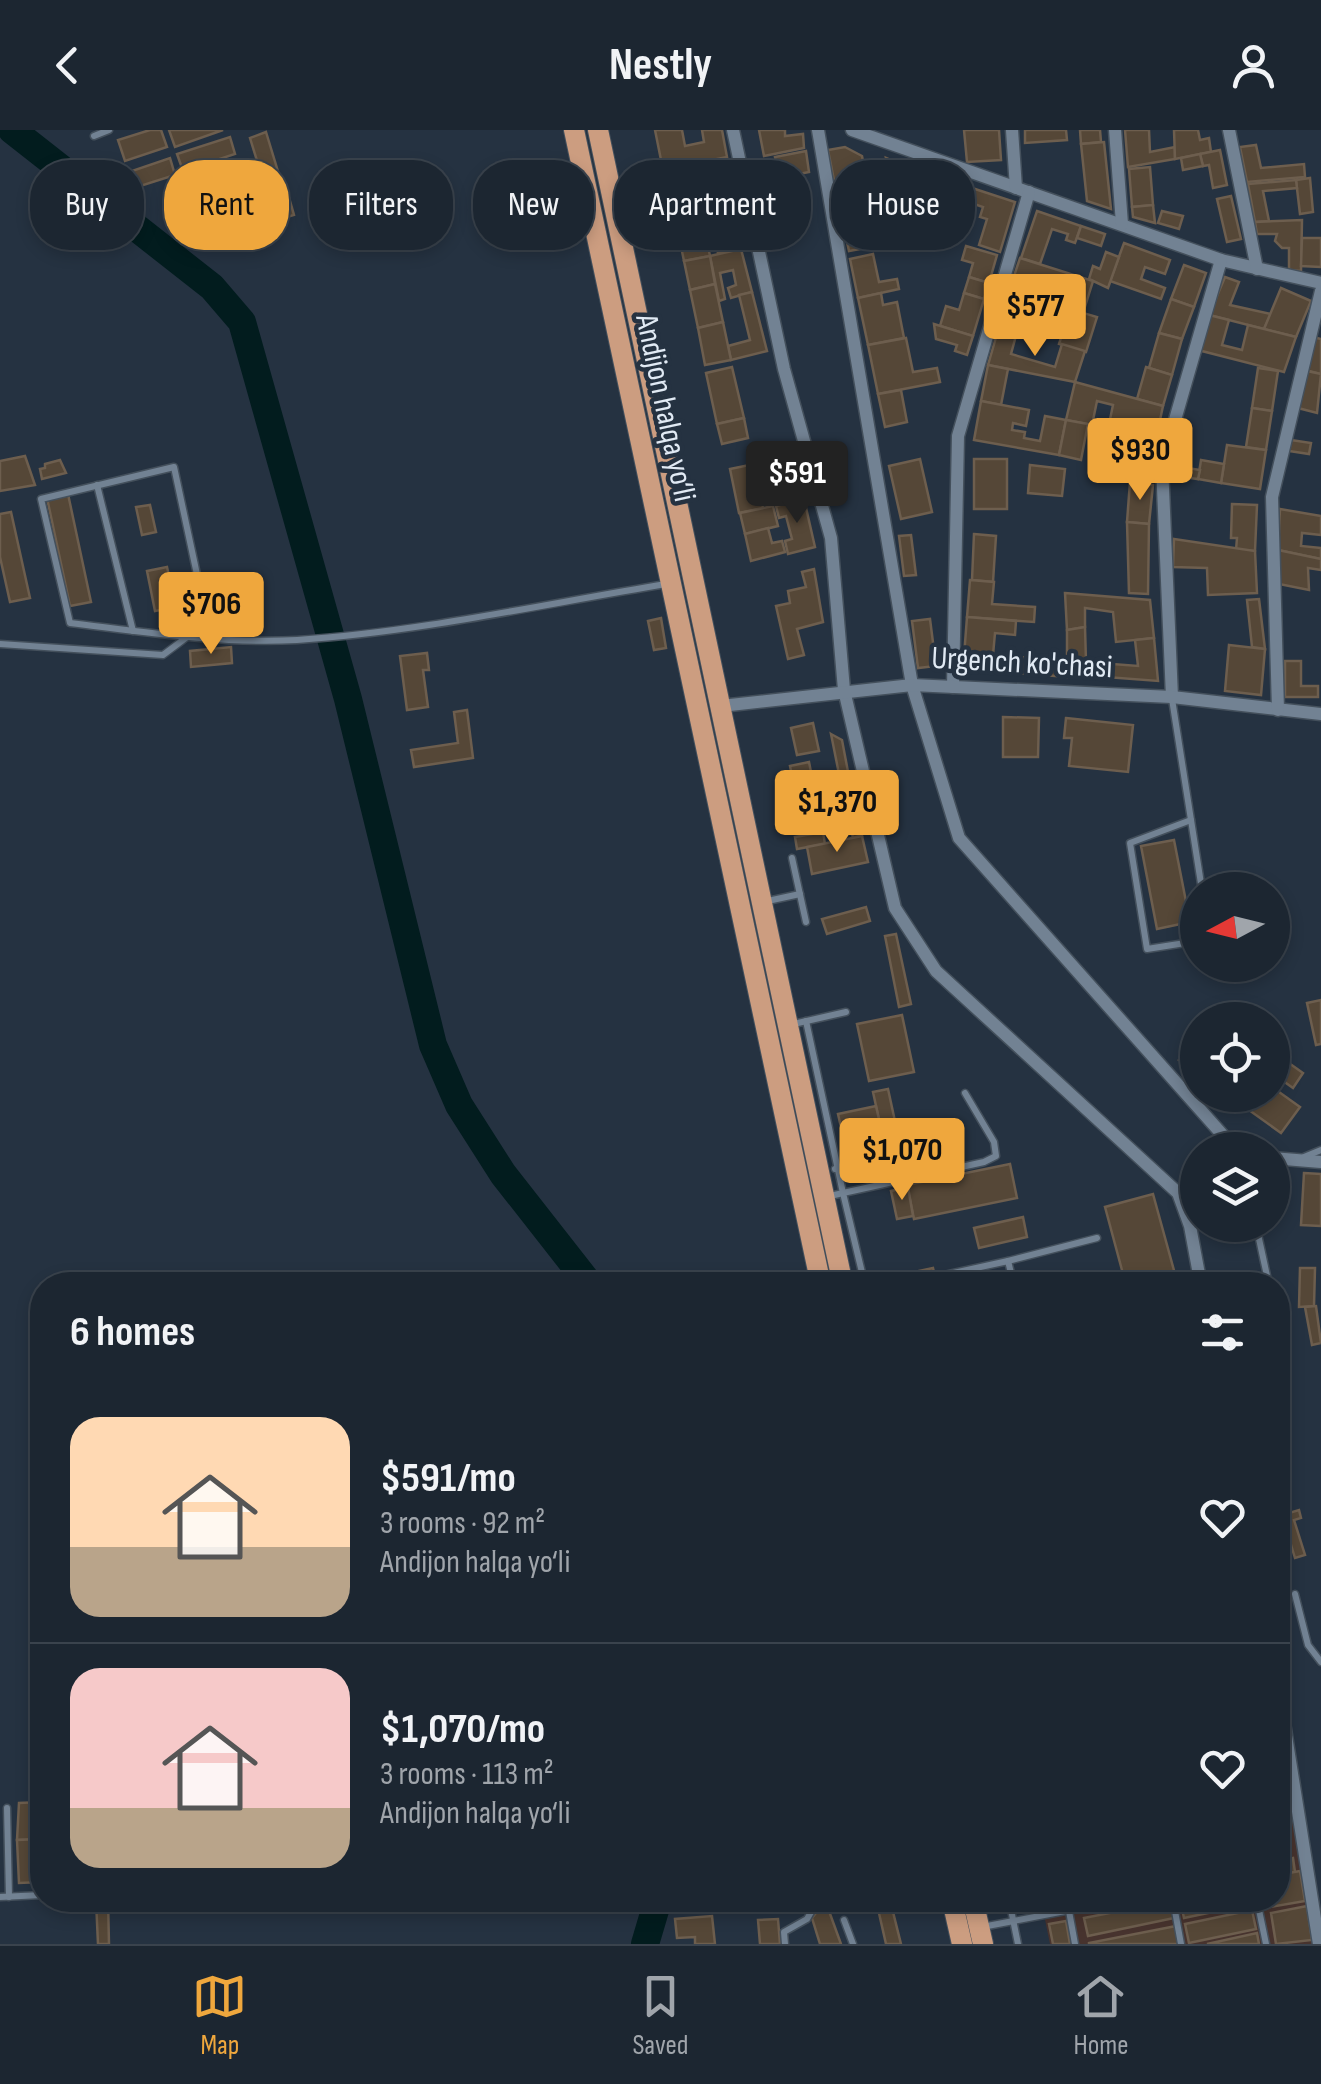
<!DOCTYPE html>
<meta charset="utf-8">
<style>
body{margin:0;font-family:"Sofia Sans Condensed",sans-serif;background:#252e39;color:#f1f3f6;height:100vh;display:flex;flex-direction:column;font-size:38px;white-space:nowrap}
*{box-sizing:border-box;margin:0}
p{font-size:32px;color:#a0a5ab}
.icon{flex:none;width:55px;height:55px;fill:none;stroke:currentColor;stroke-width:2;stroke-linecap:round;stroke-linejoin:round}
.map{position:relative;flex:1;overflow:hidden}
.panel{position:absolute;left:30px;top:1142px;width:1260px;height:640px;display:flex;flex-direction:column;background:#1c2631;border-radius:40px;box-shadow:0 5px 15px #0003,0 0 0 2px #3a434d}
.panel>*{flex:none}
.banner{position:absolute;left:30px;top:30px;width:1262px;height:90px;display:flex;gap:20px}
.needle{width:65px;rotate:263deg}
.fabs{position:absolute;left:1180px;top:742px;display:grid;gap:20px}
.fabs a{display:grid;place-items:center;width:110px;height:110px;border-radius:50%;background:#1c2631;box-shadow:0 5px 15px #0003,0 0 0 2px #3a434d;font-size:50px}
.price{position:absolute;translate:-50% -85px;padding:0 22px;border-radius:10px;background:#efa73d;color:#111;font-size:32px;line-height:65px;filter:drop-shadow(0 2px 5px #0008)}
.price::after{content:'';position:absolute;left:50%;top:60px;width:30px;height:22px;margin-left:-15px;background:inherit;clip-path:polygon(0 0,100% 0,50% 100%)}
.price.current{background:#222;color:#fff}
ul{padding:0;list-style:none}
li{display:flex;align-items:center;gap:30px;height:250px;padding:0 40px}
li+li{border-top:2px solid #3a434d}
li span{display:grid;place-items:center;flex:none;width:280px;height:200px;border-radius:30px;color:#555}
li>.icon{margin-inline-start:auto}
span .icon{width:120px;height:120px;fill:#fffc;stroke-width:1}
li b{font-size:42px}
h2{display:flex;justify-content:space-between;align-items:center;height:120px;padding:0 40px;font-size:42px}
.pill{padding:0 35px;border-radius:40px;background:#1c2631;box-shadow:0 5px 15px #0003,0 0 0 2px #3a434d;font-size:35px;line-height:90px}
.pill.current{background:#efa73d;color:#111}
header{display:flex;justify-content:space-between;align-items:center;height:130px;padding:0 40px;background:#1c2631;font-size:45px;font-weight:700}
.tabs{display:flex;justify-content:space-around;align-items:center;height:140px;border-top:2px solid #3a434d;background:#1c2631;font-size:28px;color:#a0a5ab}
.tabs a{display:grid;justify-items:center;gap:5px}
.tabs .current{color:#efa73d}
.map>svg:first-child{display:block}
.commercial{fill:#47332e}
.lines{fill:none;stroke-linecap:round;stroke-linejoin:round}
.river{stroke:#021c1e;stroke-width:28}
.building{fill:#554737;stroke:#6d5e4e;stroke-width:2.5}
.service-casing{stroke:#44505c;stroke-width:9}
.minor-casing{stroke:#44505c;stroke-width:15}
.trunk-casing{stroke:#44505c;stroke-width:22}
.service{stroke:#728293;stroke-width:6}
.minor{stroke:#728293;stroke-width:12}
.trunk{stroke:#cc9d80;stroke-width:20}
.labels{text-anchor:middle;dominant-baseline:central;stroke-width:9;stroke-linejoin:round;paint-order:stroke}
.street-label{font-size:32px;fill:#e1eaf4;stroke:#253241}
</style>
<header><svg class="icon" aria-label="back" viewBox="0 0 24 24"><path d="M15 5l-7 7 7 7"/></svg>Nestly<svg class="icon" aria-label="person" viewBox="0 0 24 24"><circle cx="12" cy="8" r="4"/><path d="M4 21q1-7 8-7t8 7"/></svg></header>
<div class="map">
<svg width="1321" height="1814" viewBox="0 0 1321 1814">
<rect width="100%" height="100%" fill="#253241"/>
<polygon class="commercial" points="1278,1607 1317,1814 1050,1814 1041,1770 1278,1770"/>
<g class="lines">
<g class="river">
<polyline points="12,0 212,157 242,192 348,569 433,915 459,975 503,1044 590,1155"/>
<polyline points="645,1814 658,1770"/>
</g>
</g>
<g class="building">
<polygon points="150,0 161,0 167,17 125,31 118,10"/>
<polygon points="169,0 223,0 175,17"/>
<polygon points="655,0 682,0 685,16 704,12 702,0 722,0 727,27 663,40"/>
<polygon points="759,0 785,0 785,6 803,4 804,18 764,26"/>
<polygon points="964,0 999,0 1001,30 967,32"/>
<polygon points="1025,0 1066,0 1067,10 1025,13"/>
<polygon points="1080,0 1100,0 1101,12 1081,14"/>
<polygon points="1125,0 1149,0 1150,22 1175,17 1175,29 1128,37"/>
<polygon points="1174,0 1198,0 1200,10 1209,8 1211,22 1175,29"/>
<polygon points="266,2 283,58 267,63 250,8"/>
<polygon points="230,7 235,24 183,41 177,24"/>
<polygon points="1104,12 1111,79 1087,71 1081,14"/>
<polygon points="1256,15 1261,38 1304,34 1305,47 1247,52 1240,17"/>
<polygon points="845,17 862,26 871,69 839,76 828,20"/>
<polygon points="1220,20 1227,55 1213,58 1209,35 1203,36 1200,24"/>
<polygon points="806,21 809,42 779,48 775,27"/>
<polygon points="1200,24 1203,36 1183,40 1181,28"/>
<polygon points="170,28 175,45 134,58 129,42"/>
<polygon points="886,28 904,36 911,69 882,75 878,59 892,56"/>
<polygon points="237,30 243,46 180,68 174,51"/>
<polygon points="904,36 936,46 931,60 918,56 923,80 914,82"/>
<polygon points="1150,37 1153,75 1132,77 1129,39"/>
<polygon points="936,46 975,59 971,73 931,60"/>
<polygon points="1310,48 1313,82 1300,84 1296,50"/>
<polygon points="1296,50 1297,58 1263,61 1269,91 1255,92 1248,54"/>
<polygon points="695,53 704,97 678,102 669,58"/>
<polygon points="286,57 294,85 277,90 269,62"/>
<polygon points="975,59 1015,72 1000,122 979,115 987,89 980,87 983,77 971,73"/>
<polygon points="1231,66 1241,109 1227,112 1217,69"/>
<polygon points="880,67 884,87 866,91 871,117 849,121 839,76"/>
<polygon points="731,73 741,119 718,123 708,78"/>
<polygon points="1153,75 1155,93 1133,87 1132,77"/>
<polygon points="1037,81 1081,96 1075,113 1066,110 1068,104 1052,99 1040,134 1021,128"/>
<polygon points="1162,81 1183,86 1179,99 1158,93"/>
<polygon points="915,86 920,108 885,115 880,93"/>
<polygon points="1302,90 1301,141 1289,140 1289,118 1282,118 1275,111 1277,104 1257,104 1255,92"/>
<polygon points="1081,96 1105,104 1101,116 1077,108"/>
<polygon points="704,97 710,126 684,131 678,102"/>
<polygon points="1302,108 1321,108 1321,137 1301,136"/>
<polygon points="1124,113 1170,130 1165,144 1145,137 1141,149 1165,158 1161,169 1110,151"/>
<polygon points="966,116 997,125 989,153 969,147 973,133 962,130"/>
<polygon points="741,119 752,162 731,168 728,158 736,155 733,140 720,143 725,169 719,171 710,126"/>
<polygon points="1106,122 1119,127 1108,158 1089,149 1093,136 1100,139"/>
<polygon points="873,124 879,152 897,149 899,159 858,168 850,129"/>
<polygon points="710,126 715,154 690,160 684,131"/>
<polygon points="1020,128 1093,151 1083,183 1073,180 1079,159 1049,149 1045,163 1058,167 1056,175 1009,161"/>
<polygon points="1184,135 1206,143 1194,177 1171,169"/>
<polygon points="969,147 989,153 984,169 964,163"/>
<polygon points="1225,147 1239,152 1230,175 1271,184 1264,199 1209,185"/>
<polygon points="715,154 723,192 698,198 690,160"/>
<polygon points="1281,158 1311,171 1296,207 1264,199"/>
<polygon points="1009,161 1097,187 1086,222 1059,214 1067,189 1025,176 1017,202 999,197"/>
<polygon points="752,162 767,221 731,230 728,216 750,210 739,165"/>
<polygon points="881,163 883,175 897,172 904,208 868,215 858,168"/>
<polygon points="964,163 984,169 973,206 940,196 946,176 959,180"/>
<polygon points="1171,169 1194,177 1182,209 1159,203"/>
<polygon points="1209,185 1229,190 1222,215 1242,220 1248,195 1296,207 1284,242 1198,220"/>
<polygon points="723,192 731,230 705,235 698,198"/>
<polygon points="934,194 973,206 967,225 955,221 957,215 936,209"/>
<polygon points="999,197 1017,202 1011,224 1055,237 1062,214 1085,221 1075,252 988,235"/>
<polygon points="1159,203 1182,209 1172,245 1149,238"/>
<polygon points="1313,207 1321,209 1321,244 1305,240"/>
<polygon points="906,208 913,242 937,238 940,252 878,264 868,215"/>
<polygon points="988,235 1008,239 1001,275 981,271"/>
<polygon points="732,237 744,288 717,294 706,243"/>
<polygon points="1146,237 1172,245 1163,276 1137,269"/>
<polygon points="1258,238 1278,241 1272,281 1252,278"/>
<polygon points="1307,241 1321,244 1317,283 1298,278"/>
<polygon points="1075,252 1163,276 1156,309 1108,299 1113,275 1097,271 1092,295 1066,290"/>
<polygon points="901,260 907,292 885,297 878,264"/>
<polygon points="981,271 1029,280 1026,296 1013,293 1012,300 1025,302 1024,308 1040,311 1045,286 1066,290 1059,325 974,310"/>
<polygon points="1252,278 1272,281 1266,320 1246,317"/>
<polygon points="744,288 748,308 722,314 717,294"/>
<polygon points="1066,290 1088,294 1081,330 1059,325"/>
<polygon points="1108,299 1156,309 1148,347 1100,337"/>
<polygon points="1291,310 1311,313 1309,324 1289,321"/>
<polygon points="1227,315 1266,320 1260,359 1221,353"/>
<polygon points="25,326 35,355 0,361 0,331"/>
<polygon points="794,326 804,369 791,373 784,339 756,345 760,360 774,357 777,370 762,373 763,378 739,383 730,339"/>
<polygon points="920,329 932,382 901,389 889,336"/>
<rect x="974" y="329" width="33" height="50"/>
<polygon points="60,330 66,343 42,349 40,339 45,338 45,334"/>
<polygon points="1201,330 1224,334 1221,353 1198,349"/>
<polygon points="1030,335 1065,339 1062,366 1028,363"/>
<polygon points="1175,336 1200,340 1198,349 1174,346"/>
<polygon points="1130,352 1153,355 1149,394 1127,392"/>
<polygon points="68,364 91,472 70,476 47,368"/>
<polygon points="804,369 815,417 788,424 785,411 792,409 786,386 779,388 776,376"/>
<polygon points="1232,374 1257,375 1255,421 1236,420 1237,408 1231,408"/>
<polygon points="150,375 156,402 142,405 136,377"/>
<polygon points="773,376 778,396 745,404 740,383"/>
<polygon points="1280,379 1321,386 1321,405 1302,403 1301,416 1321,418 1321,429 1278,420"/>
<polygon points="11,382 30,468 10,472 0,427 0,384"/>
<polygon points="1127,392 1149,394 1148,464 1129,463"/>
<polygon points="768,398 772,413 782,411 785,422 751,431 745,404"/>
<polygon points="974,404 996,406 993,452 972,450"/>
<polygon points="911,405 916,445 904,446 899,406"/>
<polygon points="1174,409 1255,421 1257,463 1208,465 1207,438 1173,437"/>
<polygon points="1278,420 1321,429 1321,440 1308,438 1309,460 1279,454"/>
<polygon points="167,437 176,477 155,481 147,441"/>
<polygon points="814,439 823,492 797,499 804,525 788,529 776,476 790,473 788,461 806,457 802,442"/>
<polygon points="970,450 994,452 992,474 1035,477 1034,492 967,487"/>
<polygon points="1065,463 1150,470 1154,508 1116,512 1113,482 1085,478 1085,497 1067,500"/>
<polygon points="1259,469 1265,519 1252,517 1247,470"/>
<polygon points="967,487 1016,491 1015,505 995,503 993,525 1068,531 1067,547 963,539"/>
<polygon points="661,488 666,518 654,520 648,491"/>
<polygon points="930,489 936,536 918,538 912,491"/>
<polygon points="1085,497 1086,532 1138,536 1135,510 1154,508 1158,551 1067,544 1067,500"/>
<polygon points="1229,515 1265,519 1261,565 1225,561"/>
<polygon points="231,517 232,533 191,537 190,521"/>
<polygon points="427,523 429,540 423,540 428,577 407,580 400,526"/>
<polygon points="1285,531 1301,531 1301,556 1318,556 1318,567 1285,567"/>
<polygon points="467,580 473,628 414,637 411,620 458,613 454,582"/>
<polygon points="1003,587 1039,588 1038,627 1003,627"/>
<polygon points="1066,588 1133,595 1128,642 1069,636 1072,608 1064,608"/>
<polygon points="813,593 819,621 797,625 791,598"/>
<polygon points="831,604 842,610 849,647 840,649"/>
<polygon points="809,632 819,682 800,686 790,636"/>
<polygon points="849,647 862,706 853,708 840,649"/>
<polygon points="819,682 823,702 801,706 797,687"/>
<polygon points="823,702 825,714 797,719 795,707"/>
<polygon points="862,706 868,732 812,744 807,717"/>
<polygon points="1174,710 1190,792 1157,799 1141,716"/>
<polygon points="866,777 870,791 827,804 822,789"/>
<polygon points="896,804 911,874 899,877 885,806"/>
<polygon points="1321,870 1321,914 1316,915 1307,873"/>
<polygon points="902,885 914,942 869,951 857,894"/>
<polygon points="1198,904 1198,943 1179,930"/>
<polygon points="1272,921 1303,943 1293,958 1272,943"/>
<polygon points="1272,957 1300,977 1281,1003 1228,965 1272,965"/>
<polygon points="888,959 906,1042 891,1045 873,962"/>
<polygon points="876,976 885,1016 847,1024 838,984"/>
<polygon points="1010,1034 1017,1068 914,1089 907,1055"/>
<polygon points="1304,1043 1321,1044 1321,1096 1301,1095"/>
<polygon points="908,1057 913,1086 897,1089 891,1061"/>
<polygon points="1153,1064 1178,1155 1126,1155 1105,1077"/>
<polygon points="1023,1087 1027,1107 979,1118 974,1098"/>
<polygon points="933,1138 937,1155 902,1155 900,1145"/>
<polygon points="1300,1138 1315,1138 1314,1176 1299,1177"/>
<polygon points="1316,1176 1321,1213 1312,1215 1305,1177"/>
<polygon points="1299,1380 1301,1388 1294,1390 1305,1425 1295,1428 1282,1385"/>
<polygon points="42,1672 42,1709 17,1710 19,1673"/>
<polygon points="42,1709 42,1752 19,1753 17,1710"/>
<polygon points="1293,1728 1295,1742 1278,1745 1278,1731"/>
<polygon points="1300,1741 1305,1771 1270,1777 1268,1770 1278,1770 1278,1745"/>
<polygon points="96,1770 108,1770 109,1814 98,1814"/>
<polygon points="826,1770 855,1770 855,1779 829,1781 841,1814 820,1814 812,1788"/>
<polygon points="876,1770 890,1770 901,1814 886,1814"/>
<polygon points="1180,1770 1250,1770 1251,1774 1184,1788"/>
<polygon points="1171,1771 1174,1788 1088,1806 1084,1788"/>
<polygon points="1307,1776 1312,1810 1276,1814 1271,1783"/>
<polygon points="1252,1780 1256,1799 1189,1813 1185,1794"/>
<polygon points="712,1786 715,1814 695,1814 695,1807 677,1808 675,1789"/>
<polygon points="778,1789 780,1814 760,1814 758,1790"/>
<polygon points="1066,1791 1070,1814 1053,1814 1049,1794"/>
<polygon points="1176,1796 1179,1814 1089,1814 1089,1813"/>
<polygon points="1257,1803 1259,1814 1207,1814"/>
</g>
<g class="lines">
<defs>
<g id="service">
<polyline points="94,6 109,0"/>
<polyline points="97,355 133,501"/>
<path d="M211 510 174 337 41 369 70 493C145 502 221 514 297 510 420 502 544 474 666 454"/>
<polyline points="0,514 163,525 187,507"/>
<polyline points="1172,569 1202,760"/>
<polyline points="1191,690 1130,713 1147,819 1198,811"/>
<polyline points="792,728 806,792"/>
<polyline points="763,772 800,764"/>
<polyline points="806,891 843,1063 830,1066"/>
<polyline points="789,895 846,882"/>
<polyline points="1304,1027 1321,1020"/>
<polyline points="835,1039 879,1029"/>
<polyline points="1256,1095 1269,1155"/>
<polyline points="1008,1131 1097,1108"/>
<polyline points="935,1147 1008,1131 1014,1155"/>
<polyline points="865,1155 843,1063 984,1032 996,1026 994,1012 965,963"/>
<polyline points="901,1155 902,1155"/>
<polyline points="1278,1197 1279,1205"/>
<polyline points="1295,1464 1308,1515 1321,1532"/>
<polyline points="7,1678 9,1767"/>
<polyline points="0,1767 42,1765"/>
<polyline points="1009,1770 1018,1814"/>
<polyline points="1067,1770 1075,1814"/>
<polyline points="1173,1770 1181,1814"/>
<polyline points="1257,1770 1266,1814"/>
<polyline points="844,1790 853,1814"/>
<polyline points="982,1797 1123,1770"/>
<polyline points="785,1814 784,1802 807,1789 818,1770"/>
</g>
<g id="minor">
<polyline points="733,0 784,239 831,408 844,560 895,778 936,841 1178,1063 1190,1096 1201,1155"/>
<polyline points="818,0 912,555 959,708 1236,1020"/>
<polyline points="852,0 1221,130 1321,153"/>
<polyline points="1012,0 1016,58"/>
<polyline points="1115,0 1122,94"/>
<polyline points="1229,0 1257,139"/>
<polyline points="953,557 958,306 1029,62"/>
<polyline points="1172,567 1162,335 1221,130"/>
<polyline points="721,576 912,555 1172,567 1321,584"/>
<polyline points="1278,580 1272,367 1321,161"/>
<polyline points="1272,1028 1321,1032"/>
<polyline points="1278,1555 1319,1814"/>
</g>
<g id="trunk">
<polyline points="574,0 821,1155"/>
<polyline points="598,0 843,1155"/>
<polyline points="952,1770 962,1814"/>
<polyline points="973,1770 983,1814"/>
</g>
</defs>
<use href="#service" class="service-casing"/>
<use href="#minor" class="minor-casing"/>
<use href="#trunk" class="trunk-casing"/>
<use href="#service" class="service"/>
<use href="#minor" class="minor"/>
<use href="#trunk" class="trunk"/>
</g>
<g class="labels">
<g class="street-label">
<text transform="translate(665 278) rotate(78)">Andijon halqa yo‘li</text>
<text transform="translate(1022 533) rotate(3)">Urgench ko'chasi</text>
</g>
</g>
</svg>
<div class="fabs">
<a><svg class="needle" viewBox="-14 -14 28 28"><path d="M0-13l5 13h-10z" fill="#e53935"/><path d="M0 13l5-13h-10z" fill="#a0a5ab"/></svg></a>
<a><svg class="icon" aria-label="locate" viewBox="0 0 24 24"><circle cx="12" cy="12" r="6"/><path d="M12 2v4M12 18v4M2 12h4M18 12h4"/></svg></a>
<a><svg class="icon" aria-label="layers" viewBox="0 0 24 24"><path d="M12 4l9 5-9 5-9-5zM3 14l9 5 9-5"/></svg></a>
</div>
<b class="price" style="left:1035px;top:229px">$577</b>
<b class="price" style="left:1140px;top:373px">$930</b>
<b class="price current" style="left:797px;top:396px">$591</b>
<b class="price" style="left:211px;top:527px">$706</b>
<b class="price" style="left:837px;top:725px">$1,370</b>
<b class="price" style="left:902px;top:1073px">$1,070</b>
<div class="banner">
<a class="pill">Buy</a>
<a class="pill current">Rent</a>
<a class="pill">Filters</a>
<a class="pill">New</a>
<a class="pill">Apartment</a>
<a class="pill">House</a>
</div>
<section class="panel">
<h2>6 homes<svg class="icon" aria-label="filters" viewBox="0 0 24 24"><path d="M4 7h16M4 17h16"/><circle cx="9" cy="7" r="2"/><circle cx="15" cy="17" r="2"/></svg></h2>
<ul>
<li><span style="background:linear-gradient(#ffd9b3 65%,#b9a48a 0)"><svg class="icon" aria-label="home" viewBox="0 0 24 24"><path d="M3 11l9-7 9 7M6 9v11h12V9"/></svg></span><div><b>$591/mo</b><p>3 rooms · 92 m²</p><p>Andijon halqa yo‘li</p></div><svg class="icon" aria-label="heart" viewBox="0 0 24 24"><path d="M12 20l-8-8c-3-5 5-10 8-4 3-6 11-1 8 4z"/></svg></li>
<li><span style="background:linear-gradient(#f6c9c9 70%,#b9a48a 0)"><svg class="icon" aria-label="home" viewBox="0 0 24 24"><path d="M3 11l9-7 9 7M6 9v11h12V9"/></svg></span><div><b>$1,070/mo</b><p>3 rooms · 113 m²</p><p>Andijon halqa yo‘li</p></div><svg class="icon" aria-label="heart" viewBox="0 0 24 24"><path d="M12 20l-8-8c-3-5 5-10 8-4 3-6 11-1 8 4z"/></svg></li>
</ul>
</section>
</div>
<nav class="tabs">
<a class="current"><svg class="icon" aria-label="map" viewBox="0 0 24 24"><path d="M3 6l6-2 6 2 6-2v14l-6 2-6-2-6 2zM9 4v14M15 6v14"/></svg>Map</a>
<a><svg class="icon" aria-label="saved" viewBox="0 0 24 24"><path d="M7 4h10v16l-5-4-5 4z"/></svg>Saved</a>
<a><svg class="icon" aria-label="home" viewBox="0 0 24 24"><path d="M3 11l9-7 9 7M6 9v11h12V9"/></svg>Home</a>
</nav>
